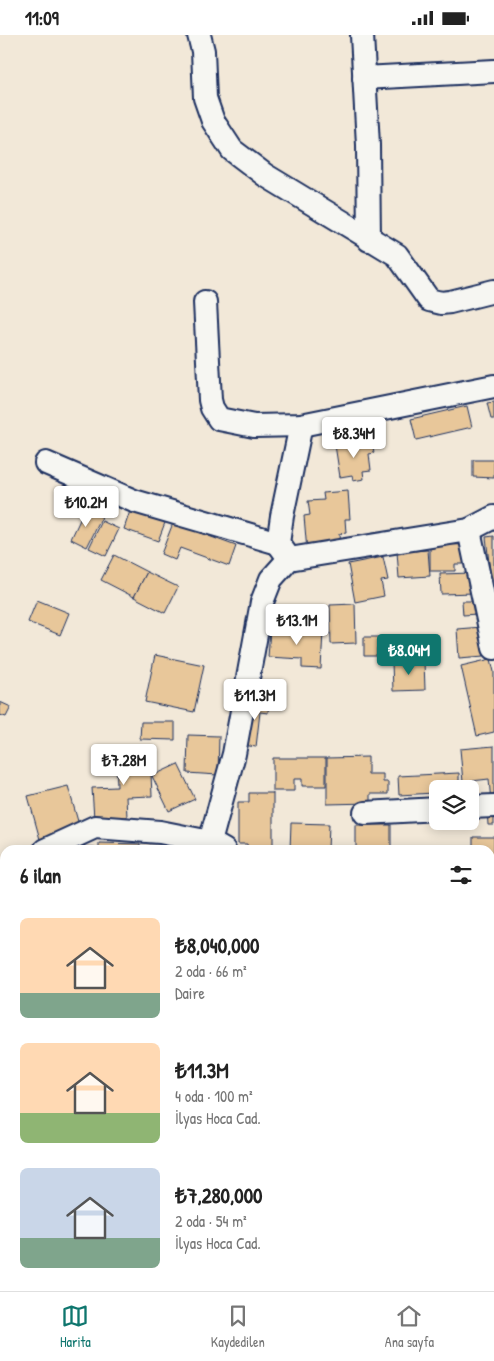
<!DOCTYPE html>
<html lang="tr">
<meta charset="utf-8">
<style>
body{margin:0;font-family:"Patrick Hand",sans-serif;background:#f2f2f2;color:#222;height:100vh;display:flex;flex-direction:column;font-size:19px;white-space:nowrap}
*{box-sizing:border-box;margin:0}
p{font-size:16px;color:#767676}
.icon{flex:none;width:28px;height:28px;fill:none;stroke:currentColor;stroke-width:2;stroke-linecap:round;stroke-linejoin:round}
.map{position:relative;flex:1;overflow:hidden}
.panel{position:absolute;left:0px;top:810px;width:495px;height:446px;display:flex;flex-direction:column;background:#fff;border-radius:15px 15px 0 0;box-shadow:0 2px 12px #0003}
.panel>*{flex:none}
.controls{position:absolute;left:429px;top:745px;display:grid;gap:10px}
.controls a{display:grid;place-items:center;width:50px;height:50px;border-radius:8px;background:#fff;box-shadow:0 2px 12px #0003;font-size:25px}
.price{position:absolute;translate:-50% -42px;padding:0 11px;border-radius:5px;background:#fff;color:#222;font-size:16px;line-height:32px;filter:drop-shadow(0 1px 2px #0008)}
.price::after{content:'';position:absolute;left:50%;top:30px;width:15px;height:11px;margin-left:-8px;background:inherit;clip-path:polygon(0 0,100% 0,50% 100%)}
.price.on{background:#0f766e;color:#fff}
ul{padding:0;list-style:none}
li{display:flex;align-items:center;gap:15px;height:125px;padding:0 20px}
li span{display:grid;place-items:center;flex:none;width:140px;height:100px;border-radius:8px;color:#555}
li>.icon{margin-inline-start:auto}
span .icon{width:60px;height:60px;fill:#fffc;stroke-width:1}
li b{font-size:21px}
h2{display:flex;justify-content:space-between;align-items:center;height:60px;padding:0 20px;font-size:21px}
.status{display:flex;justify-content:space-between;align-items:center;height:35px;padding:0 25px;background:#fff;direction:ltr}
.status svg{height:14px;fill:currentColor}
.menu{display:flex;justify-content:space-around;align-items:center;height:70px;border-top:1px solid #e0e0e0;background:#fff;font-size:14px;color:#767676}
.menu a{display:grid;justify-items:center;gap:2px}
.menu .on{color:#0f766e}
.map>svg:first-child{display:block}
.building{fill:#e8c79a;stroke:#1b2f5e}
.lines{fill:none;stroke-linecap:round;stroke-linejoin:round}
.minor-casing{stroke:#1b2f5e;stroke-width:26}
.minor{stroke:#f6f6f2;stroke-width:22}
</style>
<div class="status"><b>11:09</b><svg viewBox="0 0 49 12"><path d="M0 12V9h3v3zM5 12V6h3v6zM10 12V3h3v9zM15 12V0h3v12zM26 1h20v11H26zM47 4h2v5h-2z"/></svg></div>
<div class="map">
<svg width="494" height="1256" viewBox="0 0 494 1256">
<rect width="100%" height="100%" fill="#f2e8d8"/>
<filter id="ink" filterUnits="userSpaceOnUse"><feTurbulence type="fractalNoise" baseFrequency=".02" numOctaves="2"/><feDisplacementMap in="SourceGraphic" scale="10" xChannelSelector="R" yChannelSelector="G"/><feConvolveMatrix kernelMatrix="1 2 1 2 8 2 1 2 1" color-interpolation-filters="sRGB"/></filter>
<g filter="url(#ink)">
<g class="building">
<polygon points="494,367 494,384 491,384 487,368"/>
<polygon points="467,371 472,392 416,405 411,384"/>
<polygon points="372,405 374,418 369,419 371,435 363,436 364,444 353,446 352,440 340,442 335,410"/>
<polygon points="473,425 494,425 494,443 473,442"/>
<polygon points="348,456 350,484 345,484 346,498 339,499 340,513 307,516 304,481 310,480 308,466 324,465 323,458"/>
<polygon points="131,473 166,485 158,506 124,494"/>
<polygon points="85,474 102,482 87,512 71,504"/>
<polygon points="102,486 119,494 106,521 89,513"/>
<polygon points="173,488 236,511 229,531 180,513 175,525 161,519"/>
<polygon points="494,501 494,544 491,545 486,502"/>
<polygon points="430,509 465,510 465,529 455,529 455,536 430,536"/>
<polygon points="428,515 430,541 399,543 397,517"/>
<polygon points="114,520 147,537 134,562 101,545"/>
<polygon points="383,522 388,545 381,546 384,561 355,567 348,529"/>
<polygon points="147,537 178,552 165,578 134,562"/>
<polygon points="473,538 474,558 441,559 440,539"/>
<polygon points="37,565 69,578 60,600 28,587"/>
<polygon points="462,566 477,566 477,579 463,580"/>
<polygon points="355,569 356,608 331,609 330,570"/>
<polygon points="482,592 484,621 459,623 457,594"/>
<polygon points="270,594 323,596 321,634 302,633 302,624 268,622"/>
<polygon points="364,602 392,602 392,613 377,613 377,621 364,621"/>
<polygon points="155,620 204,630 194,677 145,667"/>
<polygon points="491,624 494,637 494,697 477,701 461,631"/>
<polygon points="424,626 425,655 393,656 392,627"/>
<polygon points="252,663 269,665 268,678 260,677 256,712 243,710"/>
<polygon points="0,667 11,672 6,682 0,680"/>
<polygon points="141,687 175,687 175,705 140,704"/>
<polygon points="188,700 219,701 218,740 187,738"/>
<polygon points="494,711 494,767 491,767 489,744 463,747 460,714"/>
<polygon points="150,717 152,761 126,762 127,782 94,784 92,753 117,752 116,719"/>
<polygon points="368,722 368,739 383,739 383,747 388,747 388,759 370,759 370,768 327,769 327,723"/>
<polygon points="273,723 326,723 326,751 302,751 302,744 294,744 294,756 273,756"/>
<polygon points="178,729 195,764 169,776 152,741"/>
<polygon points="459,738 459,747 471,747 472,767 470,767 470,754 438,754 438,769 435,769 434,758 399,760 398,741"/>
<polygon points="68,751 81,797 41,808 28,761"/>
<polygon points="249,758 273,758 273,815 248,815 247,809 238,809 238,767 249,767"/>
<polygon points="494,774 494,790 488,790 487,775"/>
<polygon points="291,788 329,789 328,815 290,815"/>
<rect x="356" y="790" width="35" height="25"/>
<polygon points="473,802 494,802 494,821 490,821 490,815 473,815"/>
<polygon points="99,808 140,809 140,815 99,815"/>
<polygon points="149,811 166,812 166,815 149,815"/>
<rect x="71" y="812" width="23" height="3"/>
<rect x="490" y="851" width="4" height="34"/>
<rect x="490" y="925" width="4" height="22"/>
<polygon points="3,958 5,958 5,977 1,977"/>
<polygon points="490,1036 494,1036 494,1065 490,1066"/>
<polygon points="0,1068 5,1068 5,1095 0,1094"/>
<rect x="0" y="1112" width="5" height="34"/>
<polygon points="490,1178 492,1178 490,1209"/>
</g>
<g class="lines">
<defs>
<g id="minor">
<polyline points="199,0 203,16 205,63 213,86 232,115 265,140 397,220 429,265 441,268 450,267 494,256"/>
<polyline points="362,0 368,110 369,205"/>
<polyline points="364,43 494,36"/>
<polyline points="205,267 210,365 212,373 219,384 254,391 301,390 494,351"/>
<polyline points="46,428 134,466 278,508"/>
<polyline points="469,495 494,613"/>
<polyline points="286,519 278,508 282,481 301,390"/>
<polyline points="470,772 494,771"/>
<polyline points="365,778 438,774"/>
<polyline points="210,807 234,719 262,567 271,544 289,524 469,495 494,482"/>
<polyline points="45,815 95,792 160,797 210,807 224,815"/>
<polyline points="0,872 5,865"/>
<polyline points="490,963 494,964"/>
<polyline points="0,994 5,994"/>
<polyline points="490,1017 494,1015"/>
<polyline points="0,1155 5,1156"/>
<polyline points="244,1251 246,1256"/>
<polyline points="299,1256 302,1251"/>
</g>
</defs>
<use href="#minor" class="minor-casing"/>
<use href="#minor" class="minor"/>
</g>
</g>
</svg>
<div class="controls">
<a><svg class="icon" aria-label="layers" viewBox="0 0 24 24"><path d="M12 4l9 5-9 5-9-5zM3 14l9 5 9-5"/></svg></a>
</div>
<b class="price" style="left:354px;top:424px">₺8.34M</b>
<b class="price" style="left:86px;top:493px">₺10.2M</b>
<b class="price" style="left:297px;top:611px">₺13.1M</b>
<b class="price on" style="left:409px;top:641px">₺8.04M</b>
<b class="price" style="left:255px;top:686px">₺11.3M</b>
<b class="price" style="left:124px;top:751px">₺7.28M</b>
<section class="panel">
<h2>6 ilan<svg class="icon" aria-label="filters" viewBox="0 0 24 24"><path d="M4 7h16M4 17h16"/><circle cx="9" cy="7" r="2"/><circle cx="15" cy="17" r="2"/></svg></h2>
<ul>
<li><span style="background:linear-gradient(#ffd9b3 75%,#7fa58c 0)"><svg class="icon" aria-label="home" viewBox="0 0 24 24"><path d="M3 11l9-7 9 7M6 9v11h12V9"/></svg></span><div><b>₺8,040,000</b><p>2 oda · 66 m²</p><p>Daire</p></div></li>
<li><span style="background:linear-gradient(#ffd9b3 70%,#8fb573 0)"><svg class="icon" aria-label="home" viewBox="0 0 24 24"><path d="M3 11l9-7 9 7M6 9v11h12V9"/></svg></span><div><b>₺11.3M</b><p>4 oda · 100 m²</p><p>İlyas Hoca Cad.</p></div></li>
<li><span style="background:linear-gradient(#c9d6e8 70%,#7fa58c 0)"><svg class="icon" aria-label="home" viewBox="0 0 24 24"><path d="M3 11l9-7 9 7M6 9v11h12V9"/></svg></span><div><b>₺7,280,000</b><p>2 oda · 54 m²</p><p>İlyas Hoca Cad.</p></div></li>
</ul>
</section>
</div>
<nav class="menu">
<a class="on"><svg class="icon" aria-label="map" viewBox="0 0 24 24"><path d="M3 6l6-2 6 2 6-2v14l-6 2-6-2-6 2zM9 4v14M15 6v14"/></svg>Harita</a>
<a><svg class="icon" aria-label="saved" viewBox="0 0 24 24"><path d="M7 4h10v16l-5-4-5 4z"/></svg>Kaydedilen</a>
<a><svg class="icon" aria-label="home" viewBox="0 0 24 24"><path d="M3 11l9-7 9 7M6 9v11h12V9"/></svg>Ana sayfa</a>
</nav>
